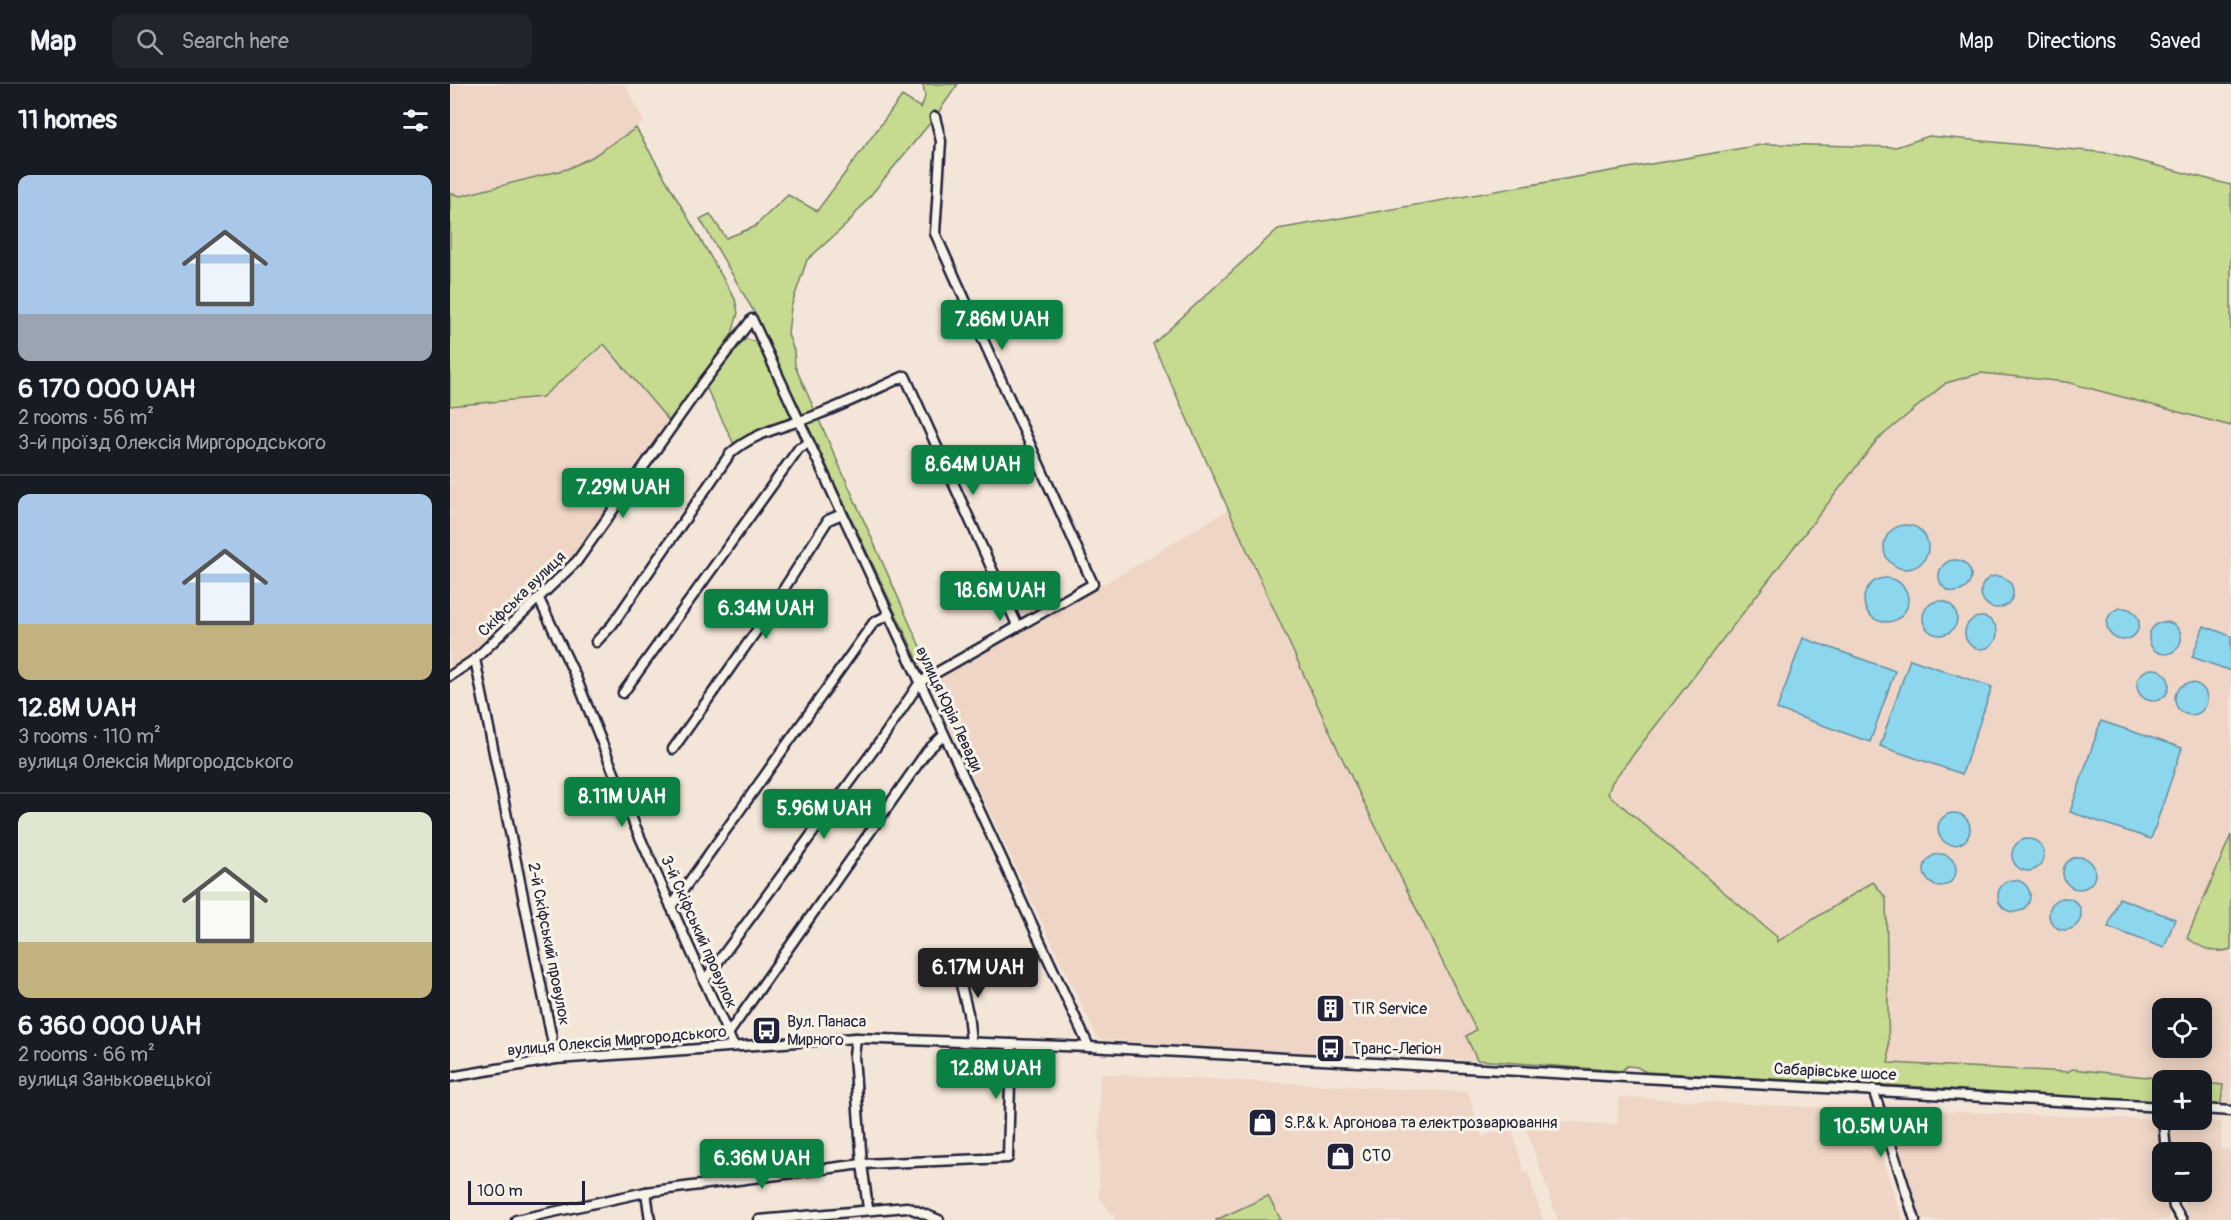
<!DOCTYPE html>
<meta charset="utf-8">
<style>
body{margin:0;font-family:Pangolin,sans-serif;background:#20242c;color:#f1f3f6;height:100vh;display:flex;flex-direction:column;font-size:22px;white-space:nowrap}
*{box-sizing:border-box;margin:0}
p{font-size:20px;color:#9ea1a6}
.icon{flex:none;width:33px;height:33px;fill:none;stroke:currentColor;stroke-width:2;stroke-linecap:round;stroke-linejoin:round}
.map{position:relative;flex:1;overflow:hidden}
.drawer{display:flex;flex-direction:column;background:#171b24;width:450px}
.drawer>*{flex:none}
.buttons{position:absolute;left:1702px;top:914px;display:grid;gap:12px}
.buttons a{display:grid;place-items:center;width:60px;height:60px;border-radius:12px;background:#171b24;box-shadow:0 3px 15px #0003;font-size:30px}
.scale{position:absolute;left:18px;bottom:15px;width:117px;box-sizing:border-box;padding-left:6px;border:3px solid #22223b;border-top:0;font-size:16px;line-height:21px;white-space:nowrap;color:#22223b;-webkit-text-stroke:4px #f7f3e8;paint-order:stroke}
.price{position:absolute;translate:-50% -51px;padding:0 14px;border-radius:6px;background:#0b8043;color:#fff;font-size:20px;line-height:39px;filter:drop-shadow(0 2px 3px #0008)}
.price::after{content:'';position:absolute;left:50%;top:36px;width:18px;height:14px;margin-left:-9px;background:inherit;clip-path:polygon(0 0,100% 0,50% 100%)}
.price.selected{background:#222;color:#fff}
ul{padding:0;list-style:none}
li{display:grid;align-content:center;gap:12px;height:318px;padding:0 18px}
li+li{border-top:2px solid #363941}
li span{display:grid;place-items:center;height:186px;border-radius:12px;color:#555}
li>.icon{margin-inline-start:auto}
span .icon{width:108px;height:108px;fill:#fffc;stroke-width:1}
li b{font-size:26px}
h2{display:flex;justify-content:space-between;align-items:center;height:72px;padding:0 18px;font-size:26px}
header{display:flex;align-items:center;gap:36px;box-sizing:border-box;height:84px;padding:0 30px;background:#171b24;border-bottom:2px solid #363941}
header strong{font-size:28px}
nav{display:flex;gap:33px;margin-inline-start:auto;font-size:21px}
.search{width:420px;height:54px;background:#20242c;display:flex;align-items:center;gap:15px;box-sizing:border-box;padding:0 21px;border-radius:12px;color:#9ea1a6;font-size:22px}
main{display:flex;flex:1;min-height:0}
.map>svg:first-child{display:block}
.built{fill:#eed5c5;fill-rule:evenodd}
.green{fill:#c6db90;stroke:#747e66;stroke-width:1.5}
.water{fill:#8dd7ee;stroke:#628fa6;stroke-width:1.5}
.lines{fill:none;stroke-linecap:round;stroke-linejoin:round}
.minor-casing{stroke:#22223b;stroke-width:13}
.minor{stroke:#f7f3e8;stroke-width:8}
.labels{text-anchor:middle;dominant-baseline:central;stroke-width:6;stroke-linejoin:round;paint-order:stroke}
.street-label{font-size:16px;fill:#22223b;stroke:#f7f3e8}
.poi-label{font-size:16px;fill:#22223b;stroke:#f7f3e8;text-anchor:start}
</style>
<header>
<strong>Map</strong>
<div class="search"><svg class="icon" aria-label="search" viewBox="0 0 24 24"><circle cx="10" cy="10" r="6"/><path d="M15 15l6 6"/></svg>Search here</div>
<nav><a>Map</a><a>Directions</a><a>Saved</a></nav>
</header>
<main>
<section class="drawer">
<h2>11 homes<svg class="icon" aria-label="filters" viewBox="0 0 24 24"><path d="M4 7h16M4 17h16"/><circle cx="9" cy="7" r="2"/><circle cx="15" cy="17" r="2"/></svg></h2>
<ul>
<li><span style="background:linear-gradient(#a9c7e8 75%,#9aa5b1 0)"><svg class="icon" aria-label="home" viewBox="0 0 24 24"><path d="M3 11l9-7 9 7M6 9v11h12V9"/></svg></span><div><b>6 170 000 UAH</b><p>2 rooms · 56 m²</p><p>3-й проїзд Олексія Миргородського</p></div></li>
<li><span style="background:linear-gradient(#a9c7e8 70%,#c2b280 0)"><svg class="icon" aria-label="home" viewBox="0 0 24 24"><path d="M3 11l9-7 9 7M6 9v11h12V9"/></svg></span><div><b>12.8M UAH</b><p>3 rooms · 110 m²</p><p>вулиця Олексія Миргородського</p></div></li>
<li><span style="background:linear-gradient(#dfe7d0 70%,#c2b280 0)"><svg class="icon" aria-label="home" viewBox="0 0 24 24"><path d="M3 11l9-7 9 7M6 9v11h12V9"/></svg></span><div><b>6 360 000 UAH</b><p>2 rooms · 66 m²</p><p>вулиця Заньковецької</p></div></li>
</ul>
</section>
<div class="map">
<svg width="1781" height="1136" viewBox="0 0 1781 1136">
<rect width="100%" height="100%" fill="#f3e5d8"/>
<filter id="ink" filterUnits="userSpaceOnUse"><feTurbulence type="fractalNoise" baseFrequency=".0167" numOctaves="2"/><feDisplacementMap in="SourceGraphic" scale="12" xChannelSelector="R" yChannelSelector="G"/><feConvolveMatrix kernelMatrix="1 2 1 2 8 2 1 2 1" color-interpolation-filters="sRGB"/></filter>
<g filter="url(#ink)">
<g class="built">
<polygon points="0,0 175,0 194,38 142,73 117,85 11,112 0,109"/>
<polygon points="154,260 219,337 119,479 21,572 0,586 0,322 92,313"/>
<path d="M1531 289 1616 298 1781 342V1027L1770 1026 1773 1001 1752 999V996H1725L1622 985 1618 988 1439 979 1436 814 1423 798 1326 858 1327 853 1157 710 1162 698 1227 611 1427 356 1496 299ZM1713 924H1752V963H1713Z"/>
<polygon points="779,425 890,668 1026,947 1017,952 1027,976 801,966 648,955 478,599 680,485"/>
<polygon points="650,990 1018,1008 1032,1053 1061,1043 1074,1088 1078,1089 1093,1136 831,1136 818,1112 765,1136 667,1136 649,1113"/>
<polygon points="1169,1013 1416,1026 1453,1136 1108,1136 1073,1035 1167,1041"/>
<polygon points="1437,1025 1710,1036 1713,1107 1717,1107 1719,1136 1472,1136"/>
<polygon points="1723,1036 1772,1038 1771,1065 1781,1066 1781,1136 1738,1136 1731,1107 1752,1107 1752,1068 1723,1068 1720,1055"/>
</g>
<g class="green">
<polygon points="473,0 508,0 485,33 397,140 357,176 341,223 338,250 344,267 345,282 476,576 469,579 307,233 250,135 260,130 276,154 304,143 338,111 367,127 452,12 471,24 475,13"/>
<polygon points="186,44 285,215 288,229 282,250 219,337 154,260 92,313 0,322 0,109 11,112 117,85 142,73"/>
<polygon points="1479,52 1659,69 1781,101 1781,342 1616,298 1531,289 1496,299 1427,356 1162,698 1158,710 1327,853 1327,858 1423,798 1436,814 1439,979 1618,988 1622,985 1725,996 1713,996 1713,1023 1473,1003 1196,988 1187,983 1177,982 1171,987 1027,976 1016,952 1026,946 889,668 703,260 828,145 1316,60 1446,63"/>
<polygon points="295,255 308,258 344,333 284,360 256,303"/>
<path d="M1781 751V865C1763 871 1752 864 1737 854Z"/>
<polygon points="1752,999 1773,1001 1770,1026 1752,1025"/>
<polygon points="818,1112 831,1136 765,1136 766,1136"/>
</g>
<g class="water">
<circle cx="1456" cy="463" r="22"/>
<circle cx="1505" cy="492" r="16"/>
<circle cx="1547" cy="508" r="16"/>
<circle cx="1436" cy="516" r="22"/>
<circle cx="1490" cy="534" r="17"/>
<circle cx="1673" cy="540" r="16"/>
<circle cx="1531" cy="549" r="16"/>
<circle cx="1715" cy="554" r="16"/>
<polygon points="1754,542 1781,552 1781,587 1742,573"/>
<polygon points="1353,554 1445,587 1420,658 1327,625"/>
<polygon points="1460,575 1542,603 1512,690 1430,662"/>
<circle cx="1703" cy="601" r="16"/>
<circle cx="1741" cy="615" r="16"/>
<polygon points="1651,637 1732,664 1701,755 1620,728"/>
<circle cx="1504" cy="745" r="16"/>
<circle cx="1578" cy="771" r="16"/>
<circle cx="1490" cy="786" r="16"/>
<circle cx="1629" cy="789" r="16"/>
<circle cx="1564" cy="812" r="16"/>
<circle cx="1615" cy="830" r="16"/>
<polygon points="1669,814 1725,835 1714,864 1658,843"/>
</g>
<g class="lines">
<defs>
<g id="minor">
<polyline points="89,515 125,591 185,742 283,961"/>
<path d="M146 558 162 541 280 370C304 347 340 342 369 330 398 319 426 305 455 292L568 543"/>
<polyline points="25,575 106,975"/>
<polyline points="0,592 25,575 127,477 253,299 302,235 639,963"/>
<polyline points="173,609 349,364 359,359"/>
<polyline points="223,665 312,539 378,436 392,430"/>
<polyline points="221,823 424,538 439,531"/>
<polyline points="505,877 518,929 521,958"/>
<polyline points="254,897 434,652 470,598 643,500 485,149 491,57 485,33"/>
<polyline points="278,950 477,667 494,651"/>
<polyline points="406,954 404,972 412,1080 418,1124"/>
<polyline points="0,993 106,975 406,954 639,963 1713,1023"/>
<polyline points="1423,1005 1465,1136"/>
<polyline points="1752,1025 1781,1027"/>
<polyline points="1713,1035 1716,1068"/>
<polyline points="1721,1107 1724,1123 1732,1136"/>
<polyline points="196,1108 200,1136"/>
<polyline points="66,1136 196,1108 412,1080 558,1074 561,960"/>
<polyline points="309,1136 457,1123 489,1136"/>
</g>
</defs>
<use href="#minor" class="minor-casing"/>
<use href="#minor" class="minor"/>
</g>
</g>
<defs>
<symbol id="building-square" viewBox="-11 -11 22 22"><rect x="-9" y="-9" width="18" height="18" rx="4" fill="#22223b" stroke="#f7f3e8"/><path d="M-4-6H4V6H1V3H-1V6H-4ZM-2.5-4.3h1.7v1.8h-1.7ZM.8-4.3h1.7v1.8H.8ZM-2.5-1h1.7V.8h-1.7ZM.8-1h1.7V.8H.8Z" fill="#fff"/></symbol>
<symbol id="bus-square" viewBox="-11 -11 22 22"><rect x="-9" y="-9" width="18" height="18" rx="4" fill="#22223b" stroke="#f7f3e8"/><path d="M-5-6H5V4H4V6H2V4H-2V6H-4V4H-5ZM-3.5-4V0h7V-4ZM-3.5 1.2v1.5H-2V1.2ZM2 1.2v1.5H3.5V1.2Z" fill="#fff"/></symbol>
<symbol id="shop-square" viewBox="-11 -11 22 22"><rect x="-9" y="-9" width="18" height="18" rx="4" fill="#22223b" stroke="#f7f3e8"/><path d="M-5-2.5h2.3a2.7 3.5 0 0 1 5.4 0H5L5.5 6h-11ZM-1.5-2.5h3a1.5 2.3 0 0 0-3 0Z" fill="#fff"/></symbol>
</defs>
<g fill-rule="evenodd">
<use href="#building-square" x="864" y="908" width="33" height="33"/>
<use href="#bus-square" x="300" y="930" width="33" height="33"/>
<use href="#bus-square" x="864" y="948" width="33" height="33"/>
<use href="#shop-square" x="796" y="1022" width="33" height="33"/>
<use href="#shop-square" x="874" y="1056" width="33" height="33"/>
</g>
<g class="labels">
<g class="street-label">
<text transform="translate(72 510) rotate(-44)">Скіфська вулиця</text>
<text transform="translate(499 625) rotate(65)">вулиця Юрія Левади</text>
<text transform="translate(249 848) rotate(66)">3-й Скіфський провулок</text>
<text transform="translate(99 860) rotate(79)">2-й Скіфський провулок</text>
<text transform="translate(167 957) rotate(-5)">вулиця Олексія Миргородського</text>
<text transform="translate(1385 988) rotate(3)">Сабарівське шосе</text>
</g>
<g class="poi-label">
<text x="902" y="925">TIR Service</text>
<text x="337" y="938">Вул. Панаса<tspan x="337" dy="18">Мирного</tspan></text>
<text x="902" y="965">Транс-Легіон</text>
<text x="834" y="1039">S.P.&amp; k. Аргонова та електрозварювання</text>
<text x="912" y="1072">СТО</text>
</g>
</g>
</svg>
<div class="buttons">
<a><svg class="icon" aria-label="locate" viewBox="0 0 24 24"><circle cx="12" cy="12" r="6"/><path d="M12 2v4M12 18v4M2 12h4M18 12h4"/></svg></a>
<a>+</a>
<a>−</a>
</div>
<div class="scale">100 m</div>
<b class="price" style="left:552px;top:267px">7.86M UAH</b>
<b class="price" style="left:523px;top:412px">8.64M UAH</b>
<b class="price" style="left:173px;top:435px">7.29M UAH</b>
<b class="price" style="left:550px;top:538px">18.6M UAH</b>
<b class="price" style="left:316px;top:556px">6.34M UAH</b>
<b class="price" style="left:172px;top:744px">8.11M UAH</b>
<b class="price" style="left:374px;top:756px">5.96M UAH</b>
<b class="price selected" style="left:528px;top:915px">6.17M UAH</b>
<b class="price" style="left:546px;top:1016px">12.8M UAH</b>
<b class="price" style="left:1431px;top:1074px">10.5M UAH</b>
<b class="price" style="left:312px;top:1106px">6.36M UAH</b>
</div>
</main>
